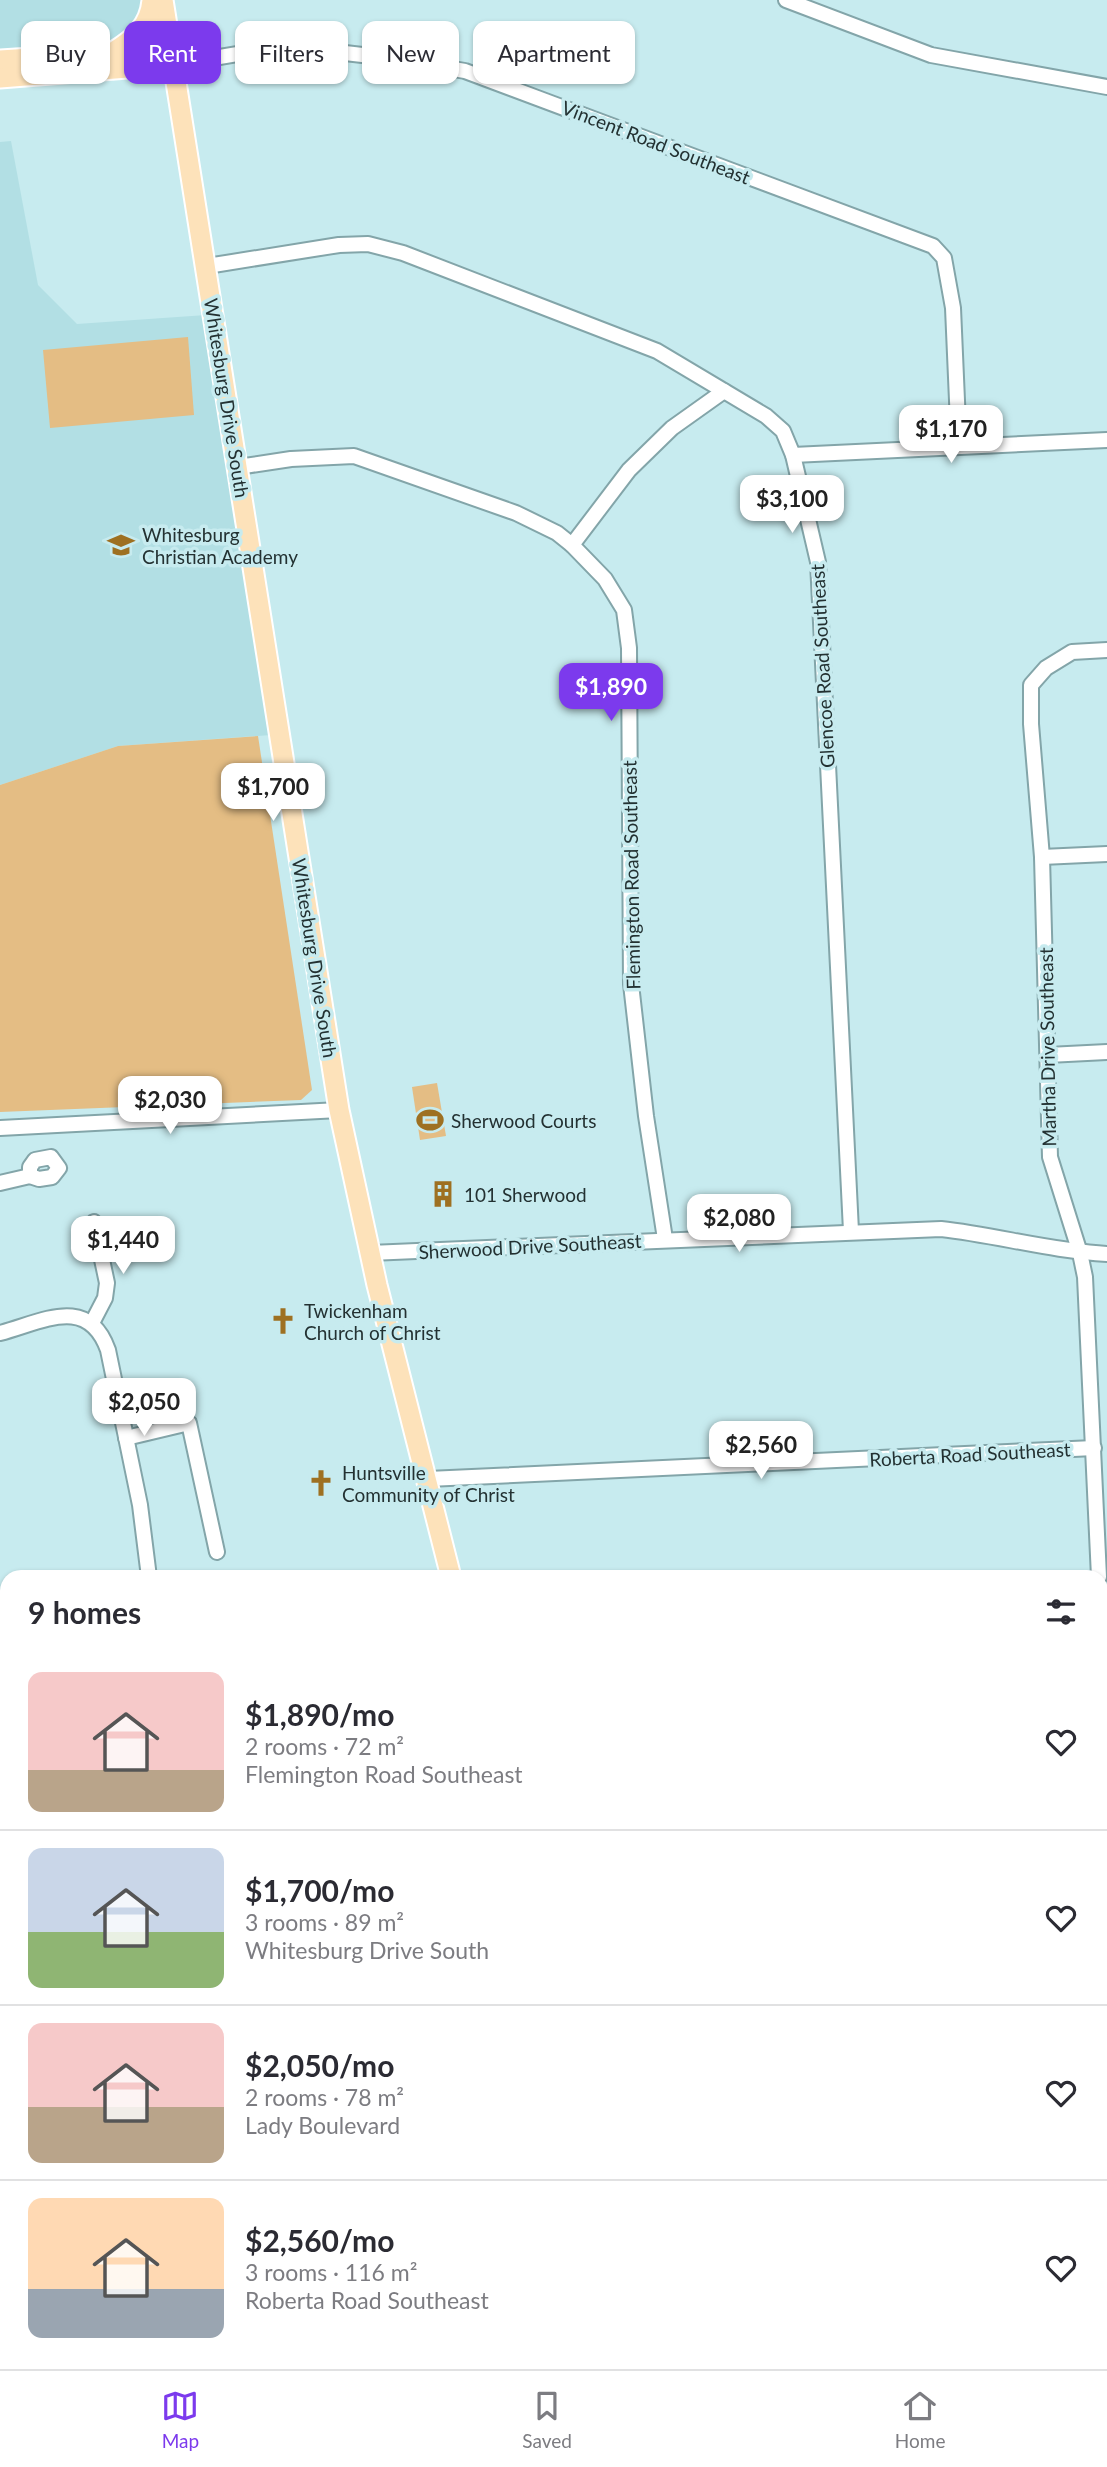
<!DOCTYPE html>
<meta charset="utf-8">
<style>
body{margin:0;font-family:Lato,sans-serif;background:#f2f2f3;color:#2b2b33;height:100vh;display:flex;flex-direction:column;font-size:26px;white-space:nowrap}
*{box-sizing:border-box;margin:0}
p{font-size:23px;color:#7c7c81}
.icon{flex:none;width:38px;height:38px;fill:none;stroke:currentColor;stroke-width:2;stroke-linecap:round;stroke-linejoin:round}
.map{position:relative;flex:1;overflow:hidden}
.sheet{position:absolute;left:0px;top:1570px;width:1108px;height:800px;display:flex;flex-direction:column;background:#fff;border-radius:21px 21px 0 0;box-shadow:0 2px 5px #0004}
.sheet>*{flex:none}
.banner{position:absolute;left:21px;top:21px;width:700px;height:63px;display:flex;gap:14px}
.price{position:absolute;translate:-50% -60px;padding:0 16px;border-radius:14px;background:#fff;color:#222;font-size:23px;line-height:46px;filter:drop-shadow(0 2px 4px #0008)}
.price::after{content:'';position:absolute;left:50%;top:42px;width:21px;height:16px;margin-left:-10px;background:inherit;clip-path:polygon(0 0,100% 0,50% 100%)}
.price.selected{background:#7c3aed;color:#fff}
ul{padding:0;list-style:none}
li{display:flex;align-items:center;gap:21px;height:175px;padding:0 28px}
li+li{border-top:2px solid #e1e1e2}
li span{display:grid;place-items:center;flex:none;width:196px;height:140px;border-radius:14px;color:#555}
li>.icon{margin-inline-start:auto}
span .icon{width:84px;height:84px;fill:#fffc;stroke-width:1}
li b{font-size:30px}
h2{display:flex;justify-content:space-between;align-items:center;height:84px;padding:0 28px;font-size:30px}
.chip{padding:0 24px;border-radius:14px;background:#fff;box-shadow:0 2px 5px #0004;font-size:24px;line-height:63px}
.chip.selected{background:#7c3aed;color:#fff}
.tabs{display:flex;justify-content:space-around;align-items:center;height:98px;border-top:2px solid #e1e1e2;background:#fff;font-size:19px;color:#7c7c81}
.tabs a{display:grid;justify-items:center;gap:4px}
.tabs .selected{color:#7c3aed}
.map>svg:first-child{display:block}
.built{fill:#b2dfe4}
.green{fill:#e4bd84}
.lines{fill:none;stroke-linecap:round;stroke-linejoin:round}
.minor-casing{stroke:#83a5a9;stroke-width:18}
.major-casing{stroke:#fff;stroke-width:23}
.highway-casing{stroke:#fff;stroke-width:24}
.minor{stroke:#fff;stroke-width:14}
.major{stroke:#fde2ba;stroke-width:19}
.highway{stroke:#fbce8c;stroke-width:21}
.rail{stroke:#799395;stroke-width:2.5}
.labels{text-anchor:middle;dominant-baseline:central;stroke-width:7;stroke-linejoin:round;paint-order:stroke}
.street-label{font-size:19px;fill:#233132;stroke:#c7ebef}
.poi-label{font-size:19px;fill:#233132;stroke:#c7ebef;text-anchor:start}
</style>
<div class="map">
<svg width="1107" height="2369" viewBox="0 0 1107 2369">
<rect width="100%" height="100%" fill="#c7ebef"/>
<g class="built">
<polygon points="0,0 143,0 146,14 113,46 0,54"/>
<polygon points="11,141 38,285 77,324 206,315 271,735 118,746 0,785 0,142"/>
<polygon points="0,1805 7,1805 7,1880 0,1860"/>
<polygon points="632,2362 632,2369 166,2369 164,2363"/>
</g>
<g class="green">
<polygon points="188,337 194,415 50,428 43,350"/>
<polygon points="258,736 312,1090 301,1100 0,1112 0,785 118,746"/>
<polygon points="437,1083 446,1136 420,1140 412,1087"/>
<polygon points="1101,2350 1107,2350 1107,2369 1046,2369 1046,2363 1101,2362"/>
</g>
<g class="lines">
<defs>
<g id="minor">
<polyline points="786,0 931,55 1107,87"/>
<polyline points="171,53 190,62 285,46 388,58 465,71 933,246 944,258 953,308 959,447"/>
<polyline points="207,266 339,245 368,244 403,253 657,351 766,416 783,431 793,455 818,562 851,1231"/>
<polyline points="793,455 1107,440"/>
<polyline points="238,467 291,459 354,456 516,513 557,533 572,545 605,579 624,610 629,648 631,984 646,1116 665,1239"/>
<polyline points="572,545 629,470 672,428 724,391"/>
<polyline points="1042,857 1107,854"/>
<polyline points="1048,1055 1107,1052"/>
<polyline points="0,1128 339,1110"/>
<polygon points="51,1157 59,1168 52,1177 39,1179 30,1176 30,1167 35,1160"/>
<polyline points="0,1183 30,1176"/>
<path d="M370 1253 941 1229C996 1235 1051 1251 1107 1254"/>
<polyline points="92,1323 105,1298 107,1283 94,1222"/>
<path d="M0 1333C42 1322 88 1294 108 1350L140 1505 149 1577"/>
<polyline points="126,1438 189,1423 217,1552"/>
<polyline points="428,1479 1094,1448"/>
<polyline points="1099,1577 1085,1277 1080,1253 1050,1157 1042,857 1031,724 1031,685 1046,668 1072,652 1107,650"/>
<polyline points="0,1612 7,1611"/>
<polyline points="1101,1615 1103,1661"/>
<polyline points="0,1624 7,1640"/>
<polyline points="0,1662 7,1660"/>
<polyline points="1101,1878 1107,1877"/>
<polyline points="0,1893 7,1891"/>
<polyline points="1101,2341 1107,2341"/>
<polyline points="159,2362 193,2362"/>
<polyline points="278,2362 278,2369"/>
<polyline points="945,2362 945,2369"/>
<polyline points="105,2369 150,2362"/>
</g>
<g id="major">
<polyline points="163,0 339,1110 377,1285 451,1577"/>
<path d="M113 52C134 39 150 26 152 0"/>
<polyline points="0,60 153,50 171,53"/>
<polyline points="0,78 153,66 171,53"/>
<polyline points="0,2146 7,2167"/>
<polyline points="0,2328 7,2349"/>
<polyline points="12,2362 14,2369"/>
<polyline points="78,2362 80,2369"/>
<polyline points="514,2362 515,2369"/>
</g>
<g id="highway">
<polyline points="0,2223 7,2243"/>
<polyline points="0,2272 7,2292"/>
<polyline points="31,2362 34,2369"/>
<polyline points="48,2362 50,2369"/>
</g>
</defs>
<use href="#minor" class="minor-casing"/>
<use href="#major" class="major-casing"/>
<use href="#highway" class="highway-casing"/>
<use href="#minor" class="minor"/>
<use href="#major" class="major"/>
<use href="#highway" class="highway"/>
<g class="rail">
<polyline points="0,1931 7,1951"/>
<polyline points="151,2362 154,2369"/>
</g>
</g>
<defs>
<symbol id="school-bare" viewBox="-9 -9 18 18"><path d="M0-5L7-2L0 1L-7-2ZM-4 1L0 2.5L4 1V4Q0 6-4 4Z" fill="#9e7021" stroke="#c7ebef" stroke-width="2.5" paint-order="stroke"/></symbol>
<symbol id="stadium-bare" viewBox="-9 -9 18 18"><path d="M0-5a6.5 5 0 1 0 0 10a6.5 5 0 1 0 0-10ZM-3.5-1.8h7v3.6h-7Z" fill="#9e7021" stroke="#c7ebef" stroke-width="2.5" paint-order="stroke"/></symbol>
<symbol id="building-bare" viewBox="-9 -9 18 18"><path d="M-4-6H4V6H1V3H-1V6H-4ZM-2.5-4.3h1.7v1.8h-1.7ZM.8-4.3h1.7v1.8H.8ZM-2.5-1h1.7V.8h-1.7ZM.8-1h1.7V.8H.8Z" fill="#9e7021" stroke="#c7ebef" stroke-width="2.5" paint-order="stroke"/></symbol>
<symbol id="church-bare" viewBox="-9 -9 18 18"><path d="M-1.2-6h2.4v3.5h3.3v2.4h-3.3V6h-2.4V-.1h-3.3v-2.4h3.3Z" fill="#9e7021" stroke="#c7ebef" stroke-width="2.5" paint-order="stroke"/></symbol>
</defs>
<g fill-rule="evenodd">
<use href="#school-bare" x="102" y="526" width="38" height="38"/>
<use href="#stadium-bare" x="411" y="1101" width="38" height="38"/>
<use href="#building-bare" x="424" y="1175" width="38" height="38"/>
<use href="#church-bare" x="264" y="1302" width="38" height="38"/>
<use href="#church-bare" x="302" y="1464" width="38" height="38"/>
</g>
<g class="labels">
<g class="street-label">
<text transform="translate(656 142) rotate(21)">Vincent Road Southeast</text>
<text transform="translate(227 398) rotate(81)">Whitesburg Drive South</text>
<text transform="translate(822 666) rotate(-93)">Glencoe Road Southeast</text>
<text transform="translate(631 875) rotate(-91)">Flemington Road Southeast</text>
<text transform="translate(315 958) rotate(81)">Whitesburg Drive South</text>
<text transform="translate(1047 1047) rotate(-91)">Martha Drive Southeast</text>
<text transform="translate(530 1246) rotate(-3)">Sherwood Drive Southeast</text>
<text transform="translate(970 1454) rotate(-3)">Roberta Road Southeast</text>
</g>
<g class="poi-label">
<text x="142" y="534">Whitesburg<tspan x="142" dy="22">Christian Academy</tspan></text>
<text x="451" y="1120">Sherwood Courts</text>
<text x="464" y="1194">101 Sherwood</text>
<text x="304" y="1310">Twickenham<tspan x="304" dy="22">Church of Christ</tspan></text>
<text x="342" y="1472">Huntsville<tspan x="342" dy="22">Community of Christ</tspan></text>
</g>
</g>
</svg>
<b class="price" style="left:951px;top:465px">$1,170</b>
<b class="price" style="left:792px;top:535px">$3,100</b>
<b class="price selected" style="left:611px;top:723px">$1,890</b>
<b class="price" style="left:273px;top:823px">$1,700</b>
<b class="price" style="left:170px;top:1136px">$2,030</b>
<b class="price" style="left:739px;top:1254px">$2,080</b>
<b class="price" style="left:123px;top:1276px">$1,440</b>
<b class="price" style="left:144px;top:1438px">$2,050</b>
<b class="price" style="left:761px;top:1481px">$2,560</b>
<div class="banner">
<a class="chip">Buy</a>
<a class="chip selected">Rent</a>
<a class="chip">Filters</a>
<a class="chip">New</a>
<a class="chip">Apartment</a>
</div>
<section class="sheet">
<h2>9 homes<svg class="icon" aria-label="filters" viewBox="0 0 24 24"><path d="M4 7h16M4 17h16"/><circle cx="9" cy="7" r="2"/><circle cx="15" cy="17" r="2"/></svg></h2>
<ul>
<li><span style="background:linear-gradient(#f6c9c9 70%,#b9a48a 0)"><svg class="icon" aria-label="home" viewBox="0 0 24 24"><path d="M3 11l9-7 9 7M6 9v11h12V9"/></svg></span><div><b>$1,890/mo</b><p>2 rooms · 72 m²</p><p>Flemington Road Southeast</p></div><svg class="icon" aria-label="heart" viewBox="0 0 24 24"><path d="M12 20l-8-8c-3-5 5-10 8-4 3-6 11-1 8 4z"/></svg></li>
<li><span style="background:linear-gradient(#c9d6e8 60%,#8fb573 0)"><svg class="icon" aria-label="home" viewBox="0 0 24 24"><path d="M3 11l9-7 9 7M6 9v11h12V9"/></svg></span><div><b>$1,700/mo</b><p>3 rooms · 89 m²</p><p>Whitesburg Drive South</p></div><svg class="icon" aria-label="heart" viewBox="0 0 24 24"><path d="M12 20l-8-8c-3-5 5-10 8-4 3-6 11-1 8 4z"/></svg></li>
<li><span style="background:linear-gradient(#f6c9c9 60%,#b9a48a 0)"><svg class="icon" aria-label="home" viewBox="0 0 24 24"><path d="M3 11l9-7 9 7M6 9v11h12V9"/></svg></span><div><b>$2,050/mo</b><p>2 rooms · 78 m²</p><p>Lady Boulevard</p></div><svg class="icon" aria-label="heart" viewBox="0 0 24 24"><path d="M12 20l-8-8c-3-5 5-10 8-4 3-6 11-1 8 4z"/></svg></li>
<li><span style="background:linear-gradient(#ffd9b3 65%,#9aa5b1 0)"><svg class="icon" aria-label="home" viewBox="0 0 24 24"><path d="M3 11l9-7 9 7M6 9v11h12V9"/></svg></span><div><b>$2,560/mo</b><p>3 rooms · 116 m²</p><p>Roberta Road Southeast</p></div><svg class="icon" aria-label="heart" viewBox="0 0 24 24"><path d="M12 20l-8-8c-3-5 5-10 8-4 3-6 11-1 8 4z"/></svg></li>
</ul>
</section>
</div>
<nav class="tabs">
<a class="selected"><svg class="icon" aria-label="map" viewBox="0 0 24 24"><path d="M3 6l6-2 6 2 6-2v14l-6 2-6-2-6 2zM9 4v14M15 6v14"/></svg>Map</a>
<a><svg class="icon" aria-label="saved" viewBox="0 0 24 24"><path d="M7 4h10v16l-5-4-5 4z"/></svg>Saved</a>
<a><svg class="icon" aria-label="home" viewBox="0 0 24 24"><path d="M3 11l9-7 9 7M6 9v11h12V9"/></svg>Home</a>
</nav>
